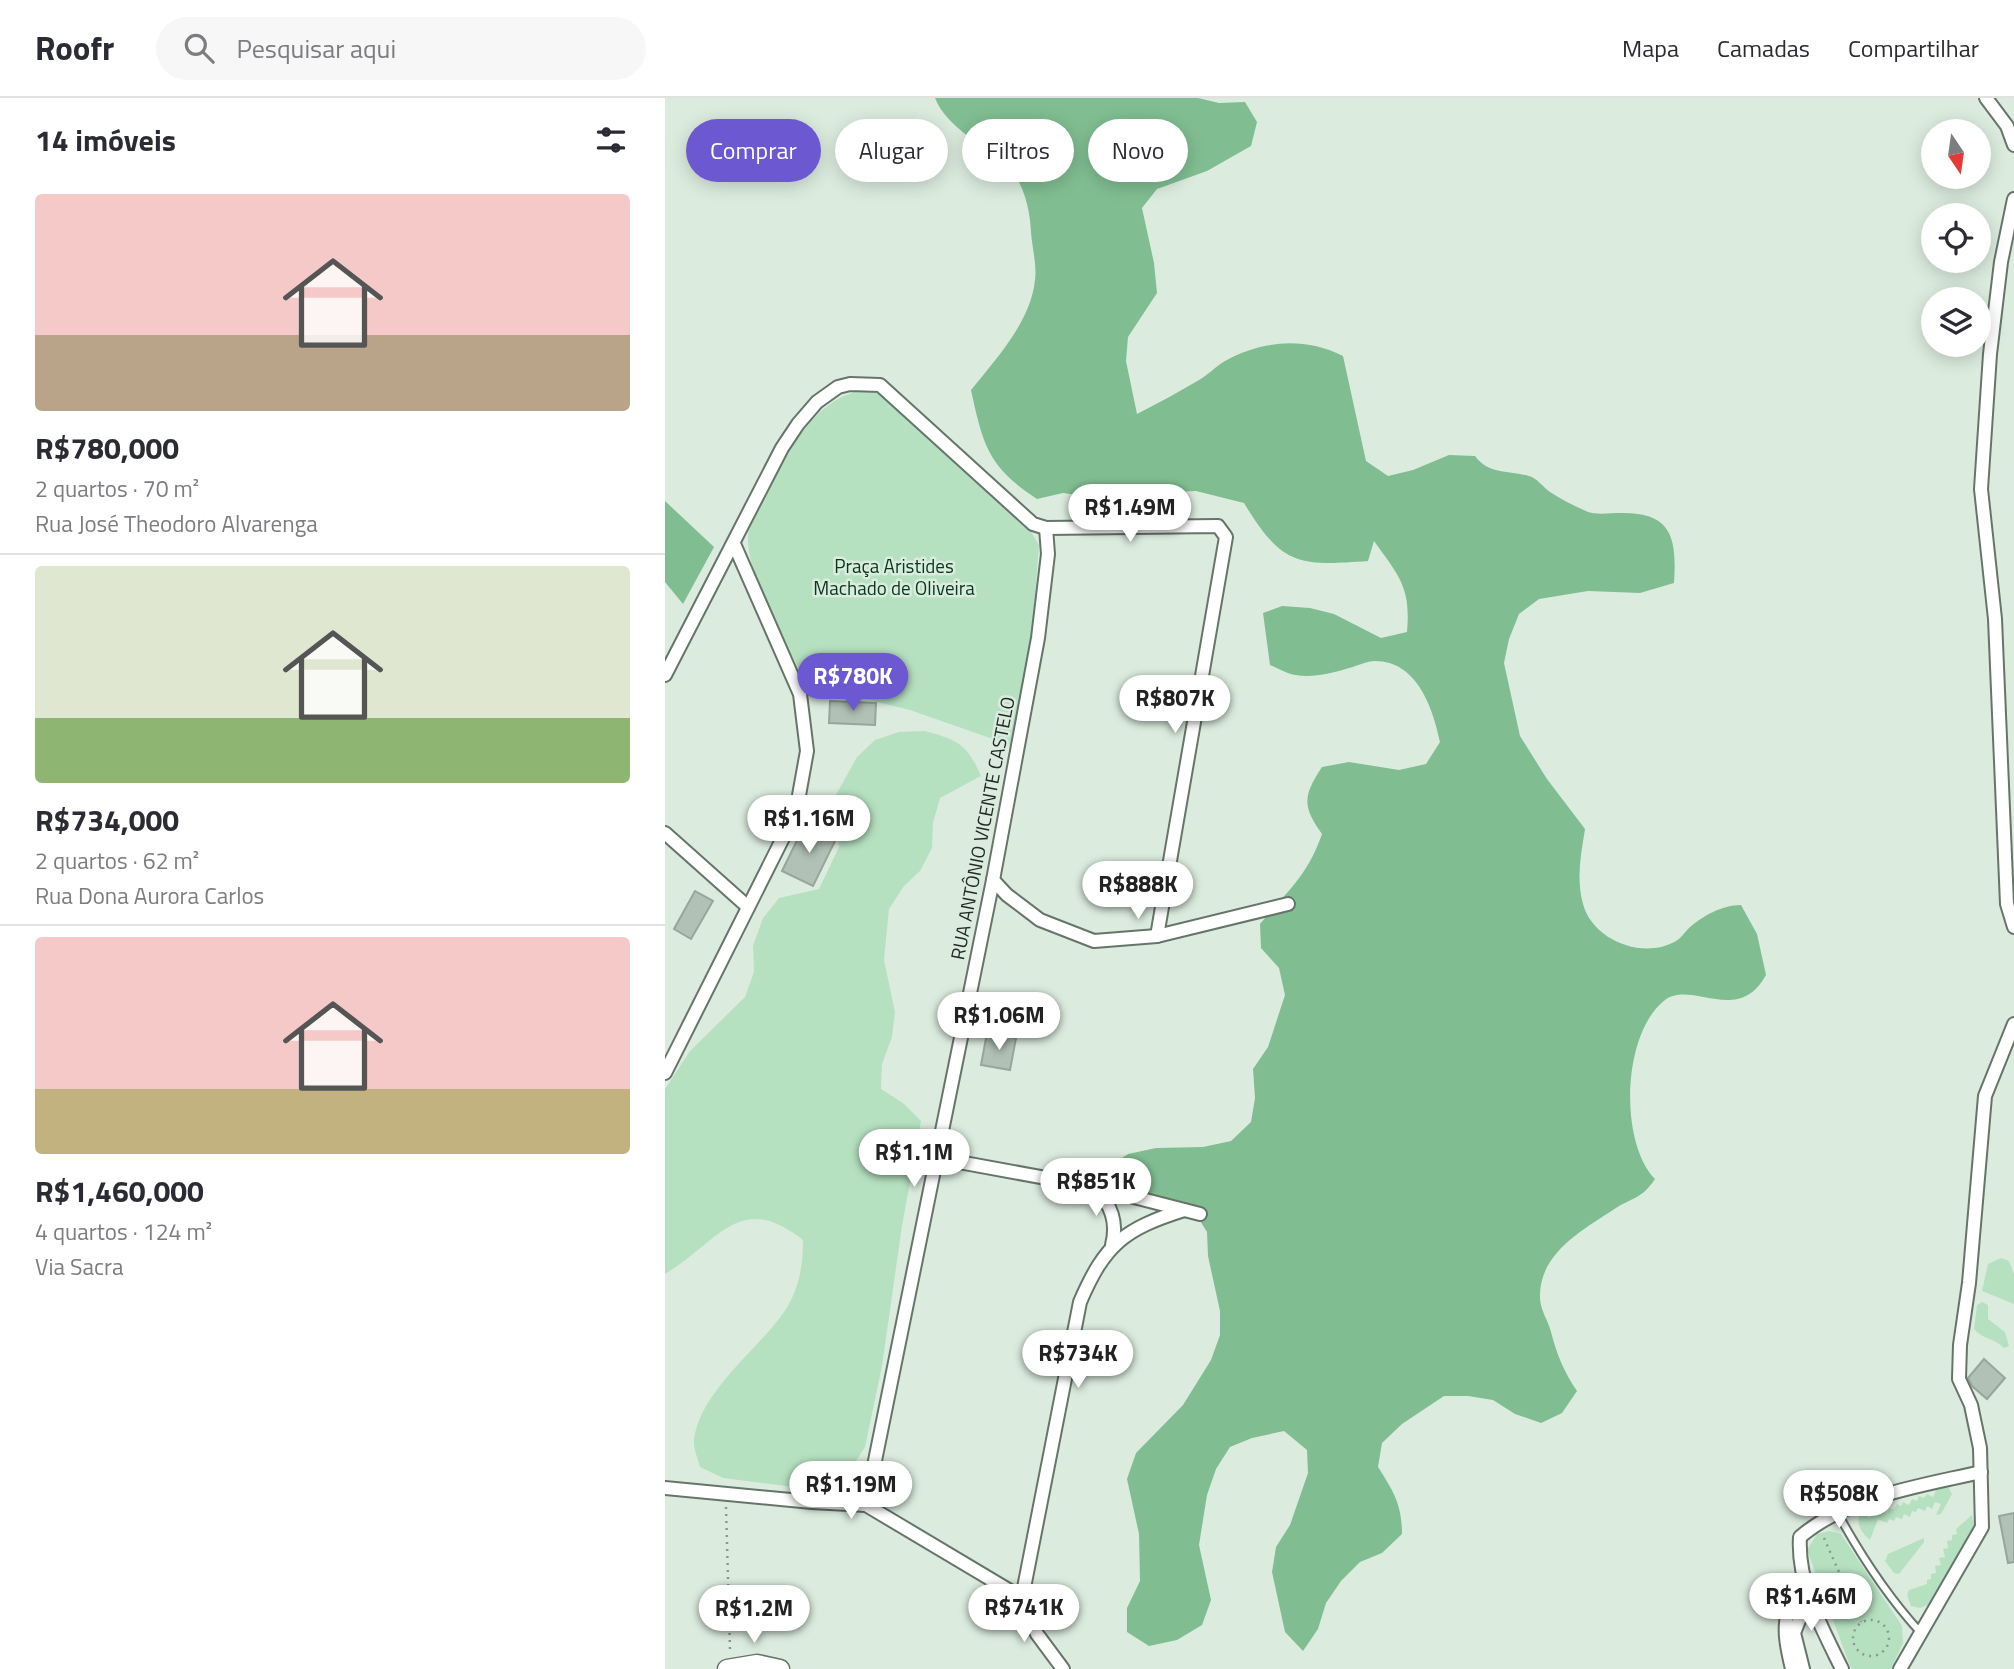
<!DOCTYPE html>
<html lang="pt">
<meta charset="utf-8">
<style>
body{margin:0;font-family:"Titillium Web",sans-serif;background:#f7f7f7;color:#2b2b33;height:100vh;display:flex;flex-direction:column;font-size:26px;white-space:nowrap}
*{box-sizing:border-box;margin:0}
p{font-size:23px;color:#7c7c81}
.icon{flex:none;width:38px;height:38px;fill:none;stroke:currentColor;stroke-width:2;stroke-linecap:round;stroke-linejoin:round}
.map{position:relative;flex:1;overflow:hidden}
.sheet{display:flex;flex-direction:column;background:#fff;width:665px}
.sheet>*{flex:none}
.banner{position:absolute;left:21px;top:21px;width:665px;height:63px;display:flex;gap:14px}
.needle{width:46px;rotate:167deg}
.fabs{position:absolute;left:1256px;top:21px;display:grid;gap:14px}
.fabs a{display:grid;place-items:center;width:70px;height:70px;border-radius:50%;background:#fff;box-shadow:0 4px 18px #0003;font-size:35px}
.price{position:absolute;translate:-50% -60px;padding:0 16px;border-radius:24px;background:#fff;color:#222;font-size:23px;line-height:46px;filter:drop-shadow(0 2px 4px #0008)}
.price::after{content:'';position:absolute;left:50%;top:42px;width:21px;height:16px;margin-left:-10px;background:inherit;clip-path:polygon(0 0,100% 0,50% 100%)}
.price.selected{background:#6c58d1;color:#fff}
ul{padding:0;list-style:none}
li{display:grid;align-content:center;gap:14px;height:371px;padding:0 35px}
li+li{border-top:2px solid #e1e1e2}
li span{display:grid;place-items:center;height:217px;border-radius:7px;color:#555}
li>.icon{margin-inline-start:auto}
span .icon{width:126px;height:126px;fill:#fffc;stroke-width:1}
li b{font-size:30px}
h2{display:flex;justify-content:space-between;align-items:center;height:84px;padding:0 35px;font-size:30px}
.pill{padding:0 24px;border-radius:32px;background:#fff;box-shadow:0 4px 18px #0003;font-size:24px;line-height:63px}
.pill.selected{background:#6c58d1;color:#fff}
header{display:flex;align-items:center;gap:42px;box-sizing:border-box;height:98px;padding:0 35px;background:#fff;border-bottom:2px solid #e1e1e2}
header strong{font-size:33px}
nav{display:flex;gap:38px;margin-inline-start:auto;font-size:24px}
.search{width:490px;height:63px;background:#f7f7f7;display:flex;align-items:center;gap:18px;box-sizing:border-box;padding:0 24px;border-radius:38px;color:#7c7c81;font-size:26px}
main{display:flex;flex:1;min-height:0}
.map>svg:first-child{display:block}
.green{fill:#b6e1c1}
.forest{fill:#80be91}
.building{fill:#b1c1b5;stroke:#96a699;stroke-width:2}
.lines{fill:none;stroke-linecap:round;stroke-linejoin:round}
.lane-casing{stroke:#66756a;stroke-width:10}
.street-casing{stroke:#66756a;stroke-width:16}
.secondary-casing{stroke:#66756a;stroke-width:21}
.path{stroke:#8c988e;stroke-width:2.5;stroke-dasharray:2 5;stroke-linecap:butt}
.lane{stroke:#fff;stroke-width:6}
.street{stroke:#fff;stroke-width:12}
.secondary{stroke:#fff;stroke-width:18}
.labels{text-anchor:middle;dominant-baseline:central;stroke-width:5;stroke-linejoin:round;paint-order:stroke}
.park-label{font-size:19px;fill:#06381b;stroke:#dbecde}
.street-label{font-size:19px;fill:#232924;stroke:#dbecde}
</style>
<header>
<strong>Roofr</strong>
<div class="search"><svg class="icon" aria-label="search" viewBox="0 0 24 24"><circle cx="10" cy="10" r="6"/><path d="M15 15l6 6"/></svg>Pesquisar aqui</div>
<nav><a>Mapa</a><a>Camadas</a><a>Compartilhar</a></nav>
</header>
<main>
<section class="sheet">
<h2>14 imóveis<svg class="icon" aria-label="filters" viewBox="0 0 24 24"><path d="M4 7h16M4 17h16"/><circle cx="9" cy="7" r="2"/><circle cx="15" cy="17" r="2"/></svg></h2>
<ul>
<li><span style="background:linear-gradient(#f6c9c9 65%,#b9a48a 0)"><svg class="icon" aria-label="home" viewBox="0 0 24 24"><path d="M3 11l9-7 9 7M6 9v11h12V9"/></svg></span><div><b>R$780,000</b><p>2 quartos · 70 m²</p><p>Rua José Theodoro Alvarenga</p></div></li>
<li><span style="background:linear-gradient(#dfe7d0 70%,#8fb573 0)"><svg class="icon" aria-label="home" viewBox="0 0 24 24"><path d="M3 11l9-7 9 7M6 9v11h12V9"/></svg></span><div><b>R$734,000</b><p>2 quartos · 62 m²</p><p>Rua Dona Aurora Carlos</p></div></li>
<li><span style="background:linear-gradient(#f6c9c9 70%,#c2b280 0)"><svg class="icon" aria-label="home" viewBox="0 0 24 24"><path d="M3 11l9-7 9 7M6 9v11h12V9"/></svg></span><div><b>R$1,460,000</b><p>4 quartos · 124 m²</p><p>Via Sacra</p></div></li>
</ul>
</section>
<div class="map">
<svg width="1349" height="1571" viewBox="0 0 1349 1571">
<rect width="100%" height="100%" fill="#dbecde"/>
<g class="green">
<path d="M194 293 216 295 365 432 374 447 367 538 345 647 245 612 142 587C124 549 75 470 84 430 108 384 138 305 194 293Z"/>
<path d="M260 633C293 642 302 646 316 678L275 700 268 725 267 750 255 773 239 788 224 811 219 862 230 914 227 939 217 966 216 991 238 1005 256 1023 237 1128 217 1268 200 1349 185 1372 164 1388 138 1390 58 1380 35 1369C33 1361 28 1350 29 1342 35 1293 93 1252 119 1214 134 1192 138 1168 138 1142 74 1091 53 1145 0 1176V991L25 953 80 899 89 874 88 848 98 820 114 800 154 791 174 749 167 704 192 659 210 642 234 634Z"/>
<polygon points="1336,1160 1344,1163 1349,1176 1349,1206 1317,1193 1323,1166"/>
<path d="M1317 1204 1323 1207V1221L1340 1234 1344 1248 1339 1250C1329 1240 1317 1241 1309 1231L1312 1207Z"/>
<path d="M1278 1388 1284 1390 1287 1396 1276 1416 1271 1417 1276 1406 1270 1404 1267 1411 1262 1408 1260 1413 1253 1410 1251 1414 1247 1413 1245 1419 1239 1416 1237 1421 1231 1419 1229 1423 1224 1421 1222 1425 1213 1421 1205 1442C1196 1434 1191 1427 1195 1415L1205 1420 1208 1415 1212 1418 1216 1411 1222 1415 1225 1410 1229 1411 1232 1406 1236 1408 1238 1404 1244 1407 1247 1401 1252 1403 1254 1398 1259 1400 1262 1396 1268 1399 1272 1390Z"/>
<polygon points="1307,1417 1309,1428 1265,1506 1255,1510 1246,1508 1242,1497 1244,1492 1262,1486 1262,1482 1266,1481 1266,1476 1271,1475 1270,1468 1276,1467 1274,1460 1280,1459 1278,1451 1283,1450 1282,1443 1287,1442 1287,1437 1292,1436 1291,1431"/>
<polygon points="1164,1433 1176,1436 1237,1528 1238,1545 1226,1571 1187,1571 1185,1568 1142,1452 1152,1436"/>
<polygon points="1259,1440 1259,1444 1234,1476 1229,1475 1220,1463 1223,1456"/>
</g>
<g class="forest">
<path d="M270 0H533L554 5 580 4 592 24 586 48 542 73 492 91 477 110 489 165 492 195 463 239 461 263 472 316C493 305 514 294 534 282 543 277 550 269 560 263 597 242 640 239 678 258L701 363 723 378 748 372 784 357 810 358C824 377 843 372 864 378 872 380 878 389 885 394 897 402 910 408 923 414 932 417 946 415 956 415 1007 414 1012 440 1009 485L975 495 923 493 874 501 854 516 844 541 839 565 855 638 882 681 920 731C916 756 911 780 918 806 928 843 979 862 1011 843 1016 840 1019 835 1023 831 1037 818 1057 807 1076 807L1092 836 1101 877C1073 928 1027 882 1000 902 957 935 954 1044 990 1081 976 1102 967 1099 948 1112 917 1132 874 1156 875 1199 875 1212 883 1222 886 1234 892 1257 899 1274 912 1293L897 1315 876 1325 850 1316 828 1302 803 1298H779L737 1326 717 1345 713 1369C729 1394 737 1407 737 1436L717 1455 695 1464 676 1483 661 1505 653 1531 638 1553 620 1534 607 1474 611 1449 625 1427 643 1375 642 1352 619 1333 587 1340 565 1349 551 1371 542 1397 534 1447 546 1502 537 1527 512 1542 484 1548 462 1534V1510L475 1483 474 1436 462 1381 471 1355 518 1307 546 1262 555 1237V1213L543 1158 542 1134 529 1113 452 1092 442 1070 463 1056 491 1050 538 1049 566 1043 586 1024 590 1000 588 971 603 949 620 897 614 870 596 850 595 826C622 793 642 779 657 736 637 708 638 698 657 669L684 664 734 672 761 666 775 644C768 610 752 563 710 563 702 563 692 568 684 570 668 575 647 580 631 577 622 576 613 570 605 567L598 515 617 508 645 510 669 516 716 540 742 534C746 489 734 478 709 443L703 463C634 468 617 468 579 405L531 393 421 398 398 395 372 401C323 369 318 347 306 292 331 261 366 223 370 182 372 167 367 149 366 134 365 112 359 85 343 69 320 48 281 29 270 0Z"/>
<polygon points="0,403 49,449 18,506 0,484"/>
</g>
<g class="building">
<polygon points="165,603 211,605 210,627 164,625"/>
<polygon points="140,726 171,741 148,788 117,773"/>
<polygon points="30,793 48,803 26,841 9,831"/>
<polygon points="322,935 351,940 345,972 316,967"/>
<polygon points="1319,1261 1340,1280 1322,1301 1307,1288 1303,1280"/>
<polygon points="1349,1415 1349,1464 1343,1465 1334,1418"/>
</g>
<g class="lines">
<defs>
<path id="lane" d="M1172 1414C1196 1458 1222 1498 1256 1535"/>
<g id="street">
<polyline points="1321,0 1342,28 1349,47"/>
<polyline points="1349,101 1336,164 1325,256 1316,391 1330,521 1342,806 1349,829"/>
<polyline points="0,577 117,350 133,326 152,304 173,289 185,286 215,287 368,426 381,430 553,428 561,439 492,838"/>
<polyline points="0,735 83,809"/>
<polyline points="328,782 342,797 375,822 429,843 492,838 623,806"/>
<polyline points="0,975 131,714 142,653 135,596 69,446"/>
<polyline points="272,1060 430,1089 535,1116"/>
<path d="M430 1089C446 1107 453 1124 447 1147"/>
<polyline points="0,1390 147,1404 201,1407 357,1500 372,1536 398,1571"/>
<polyline points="201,1407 328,782 373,540 383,456 381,430"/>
<path d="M357 1500 415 1204C440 1146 459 1131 519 1112"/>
<path d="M1127 1571C1116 1525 1119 1520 1138 1477"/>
<polyline points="1138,1571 1129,1535 1144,1497"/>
<path d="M1177 1571C1157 1530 1132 1486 1135 1439 1183 1398 1256 1388 1316 1374"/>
<polyline points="1235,1571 1317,1429 1315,1350 1306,1307 1294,1281 1295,1247 1304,1185 1320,998 1349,926"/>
</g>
<polyline id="secondary" points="62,1571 92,1566 115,1571"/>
</defs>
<use href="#lane" class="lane-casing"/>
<use href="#street" class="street-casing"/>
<use href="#secondary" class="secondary-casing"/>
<g class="path">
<polyline points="61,1409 65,1552"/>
<polyline points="1159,1440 1196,1524"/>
<circle cx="1206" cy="1540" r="18"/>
</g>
<use href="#lane" class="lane"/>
<use href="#street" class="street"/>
<use href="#secondary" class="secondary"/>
</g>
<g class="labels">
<g class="park-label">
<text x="229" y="467">Praça Aristides<tspan x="229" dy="22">Machado de Oliveira</tspan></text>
</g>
<g class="street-label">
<text transform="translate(317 730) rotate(-79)">RUA ANTÔNIO VICENTE CASTELO</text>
</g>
</g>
</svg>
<div class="fabs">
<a><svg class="needle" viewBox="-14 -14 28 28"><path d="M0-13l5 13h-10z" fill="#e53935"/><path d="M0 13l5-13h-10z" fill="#7c7c81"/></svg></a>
<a><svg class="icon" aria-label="locate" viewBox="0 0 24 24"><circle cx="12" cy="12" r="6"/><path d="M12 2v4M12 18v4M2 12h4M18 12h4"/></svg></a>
<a><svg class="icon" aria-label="layers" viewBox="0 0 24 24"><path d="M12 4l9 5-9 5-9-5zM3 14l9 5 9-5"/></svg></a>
</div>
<b class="price" style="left:465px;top:446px">R$1.49M</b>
<b class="price selected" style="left:188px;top:615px">R$780K</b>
<b class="price" style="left:510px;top:637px">R$807K</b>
<b class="price" style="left:144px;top:757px">R$1.16M</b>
<b class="price" style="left:473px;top:823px">R$888K</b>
<b class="price" style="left:334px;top:954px">R$1.06M</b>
<b class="price" style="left:249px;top:1091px">R$1.1M</b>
<b class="price" style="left:431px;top:1120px">R$851K</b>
<b class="price" style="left:413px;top:1292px">R$734K</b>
<b class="price" style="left:186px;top:1423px">R$1.19M</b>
<b class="price" style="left:1174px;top:1432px">R$508K</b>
<b class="price" style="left:1146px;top:1535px">R$1.46M</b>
<b class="price" style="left:359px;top:1546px">R$741K</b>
<b class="price" style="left:89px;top:1547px">R$1.2M</b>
<div class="banner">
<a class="pill selected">Comprar</a>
<a class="pill">Alugar</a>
<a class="pill">Filtros</a>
<a class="pill">Novo</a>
</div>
</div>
</main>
